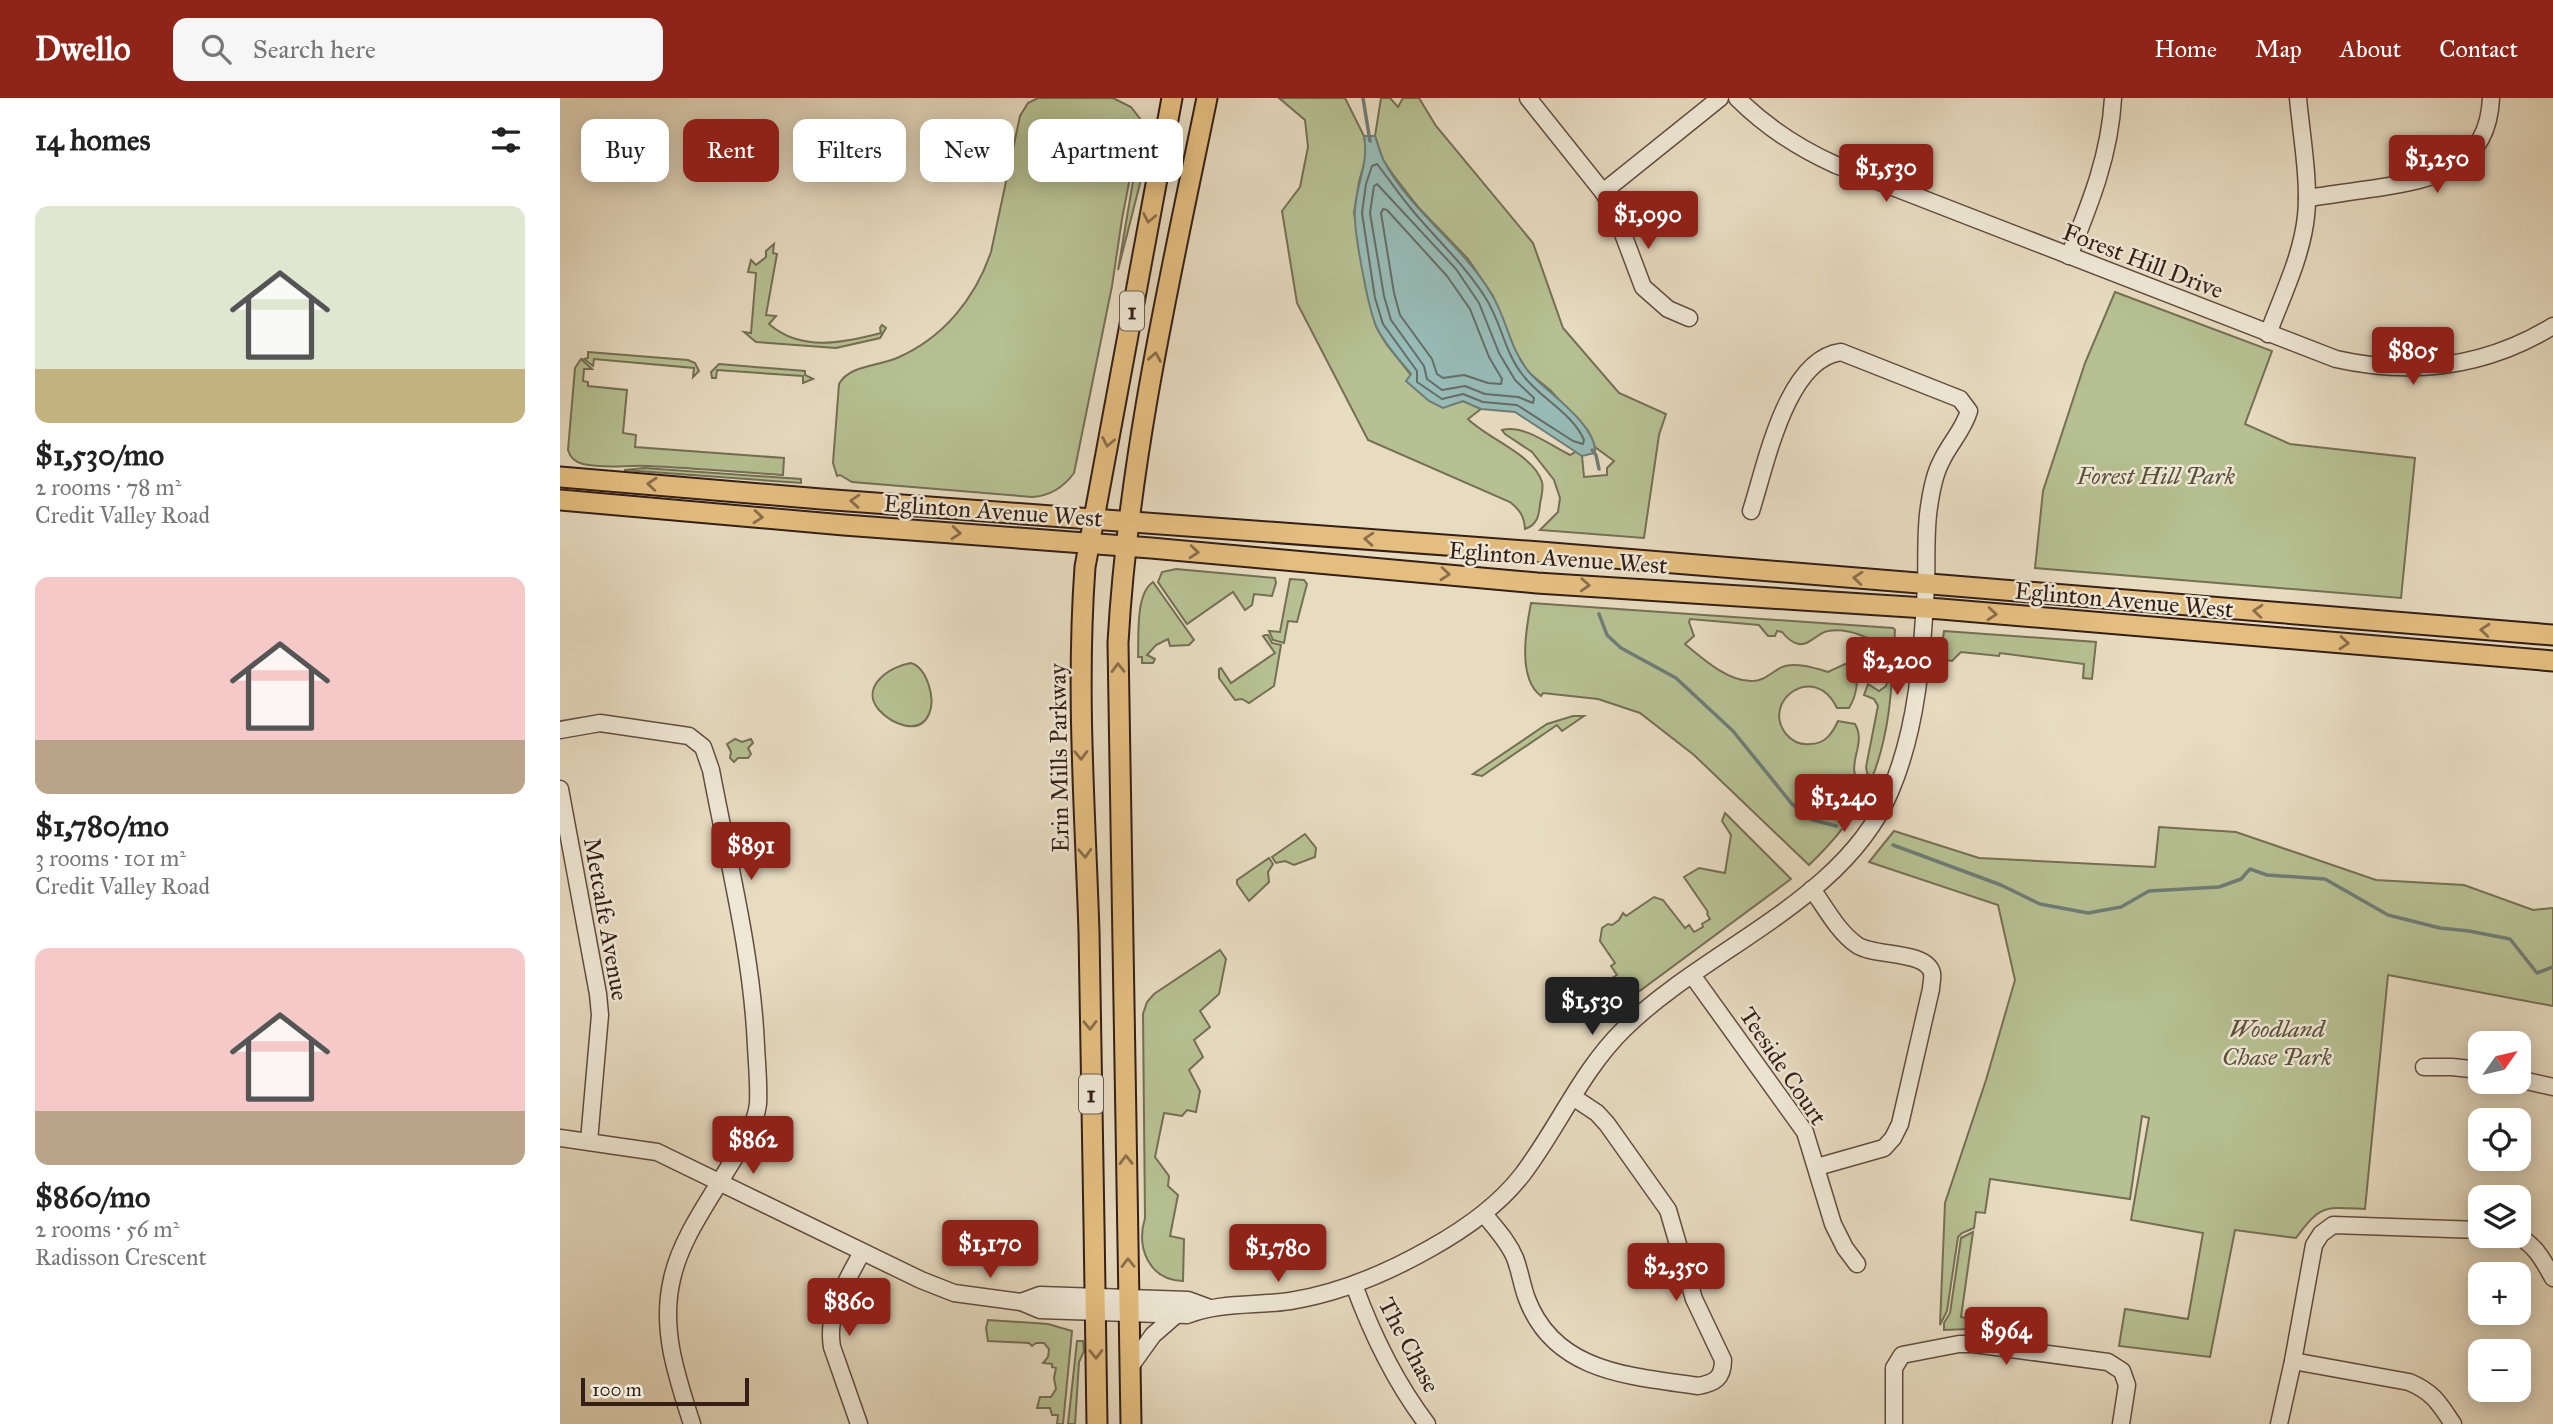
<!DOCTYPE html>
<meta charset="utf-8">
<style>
body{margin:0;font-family:"IM FELL Great Primer",serif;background:#f6f6f6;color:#222;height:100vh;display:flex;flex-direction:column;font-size:26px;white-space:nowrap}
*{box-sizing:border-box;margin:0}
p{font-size:23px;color:#767676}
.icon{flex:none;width:38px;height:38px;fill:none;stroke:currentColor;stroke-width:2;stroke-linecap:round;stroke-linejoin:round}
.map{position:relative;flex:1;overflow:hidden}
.side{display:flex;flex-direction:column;background:#fff;width:560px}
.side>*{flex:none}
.guide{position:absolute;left:21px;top:21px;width:665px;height:63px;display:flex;gap:14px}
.needle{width:46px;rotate:56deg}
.controls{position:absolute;left:1908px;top:933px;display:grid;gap:14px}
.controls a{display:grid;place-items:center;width:63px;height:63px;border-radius:14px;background:#fff;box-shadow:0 4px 18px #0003;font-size:35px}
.scale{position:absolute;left:21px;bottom:18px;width:168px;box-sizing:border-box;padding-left:7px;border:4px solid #341e16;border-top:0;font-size:19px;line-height:24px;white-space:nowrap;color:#341e16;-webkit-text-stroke:5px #efe8d6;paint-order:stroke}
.price{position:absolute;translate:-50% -60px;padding:0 16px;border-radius:7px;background:#8f2418;color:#fff;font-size:23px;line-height:46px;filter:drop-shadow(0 2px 4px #0008)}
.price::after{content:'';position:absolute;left:50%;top:42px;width:21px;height:16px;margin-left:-10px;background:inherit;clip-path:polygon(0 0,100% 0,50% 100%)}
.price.selected{background:#222;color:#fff}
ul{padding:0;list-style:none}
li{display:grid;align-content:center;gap:14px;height:371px;padding:0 35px}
li span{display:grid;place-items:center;height:217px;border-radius:14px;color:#555}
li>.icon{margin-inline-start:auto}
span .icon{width:126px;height:126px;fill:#fffc;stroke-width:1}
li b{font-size:30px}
h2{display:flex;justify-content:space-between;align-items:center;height:84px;padding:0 35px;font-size:30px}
.tag{padding:0 24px;border-radius:14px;background:#fff;box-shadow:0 4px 18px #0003;font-size:24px;line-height:63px}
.tag.selected{background:#8f2418;color:#fff}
header{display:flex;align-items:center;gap:42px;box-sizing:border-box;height:98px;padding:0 35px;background:#8f2418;color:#fff}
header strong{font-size:33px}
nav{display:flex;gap:38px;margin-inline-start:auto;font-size:24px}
.search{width:490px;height:63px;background:#f6f6f6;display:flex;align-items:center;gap:18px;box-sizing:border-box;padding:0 24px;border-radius:14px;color:#767676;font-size:26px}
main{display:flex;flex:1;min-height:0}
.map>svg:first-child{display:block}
.green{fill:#b6c092;stroke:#756f54;stroke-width:2}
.water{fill:#97bbb6;stroke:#6f7c76;stroke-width:2}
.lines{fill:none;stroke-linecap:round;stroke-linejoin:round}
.shore{stroke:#666c66;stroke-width:2}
.stream{stroke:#6f7c76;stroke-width:3.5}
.minor-casing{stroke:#614d40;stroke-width:19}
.major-casing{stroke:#341e16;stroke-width:23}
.minor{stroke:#efe8d6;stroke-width:16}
.major{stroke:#e4be80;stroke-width:19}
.oneway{stroke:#8c6e4b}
.labels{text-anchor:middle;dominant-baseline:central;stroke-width:5;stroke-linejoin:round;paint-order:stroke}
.shield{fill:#efe8d6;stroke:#6c5b50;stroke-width:2}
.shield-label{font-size:23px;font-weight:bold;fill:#341e16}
.street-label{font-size:24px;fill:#341e16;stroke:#efe8d6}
.park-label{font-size:24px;font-style:italic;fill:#5b4f3b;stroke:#efe8d6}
</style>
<header>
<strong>Dwello</strong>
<div class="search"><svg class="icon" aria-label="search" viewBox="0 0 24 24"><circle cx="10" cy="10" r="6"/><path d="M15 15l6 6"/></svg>Search here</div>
<nav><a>Home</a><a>Map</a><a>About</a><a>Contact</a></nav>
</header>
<main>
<section class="side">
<h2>14 homes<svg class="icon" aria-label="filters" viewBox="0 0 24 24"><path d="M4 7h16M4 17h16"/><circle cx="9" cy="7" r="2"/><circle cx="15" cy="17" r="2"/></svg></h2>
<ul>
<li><span style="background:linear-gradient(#dfe7d0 75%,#c2b280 0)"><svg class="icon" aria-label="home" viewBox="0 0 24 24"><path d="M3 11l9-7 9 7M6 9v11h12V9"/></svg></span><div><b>$1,530/mo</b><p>2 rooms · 78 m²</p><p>Credit Valley Road</p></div></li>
<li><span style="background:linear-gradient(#f6c9c9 75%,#b9a48a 0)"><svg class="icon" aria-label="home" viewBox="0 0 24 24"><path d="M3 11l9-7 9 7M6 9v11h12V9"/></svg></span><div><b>$1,780/mo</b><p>3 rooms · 101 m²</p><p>Credit Valley Road</p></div></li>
<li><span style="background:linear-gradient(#f6c9c9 75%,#b9a48a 0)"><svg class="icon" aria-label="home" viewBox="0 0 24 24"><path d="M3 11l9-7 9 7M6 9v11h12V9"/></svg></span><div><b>$860/mo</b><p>2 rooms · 56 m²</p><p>Radisson Crescent</p></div></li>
</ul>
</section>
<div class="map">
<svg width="1993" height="1326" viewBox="0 0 1993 1326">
<rect width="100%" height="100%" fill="#e7dbc0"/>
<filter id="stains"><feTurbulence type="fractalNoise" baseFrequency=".00286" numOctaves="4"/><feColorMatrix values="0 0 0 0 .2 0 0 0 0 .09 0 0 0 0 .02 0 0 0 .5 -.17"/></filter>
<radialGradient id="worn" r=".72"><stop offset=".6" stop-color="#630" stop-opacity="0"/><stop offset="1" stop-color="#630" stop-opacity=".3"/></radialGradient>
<g class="green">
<path d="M478 0H553L571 9 581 22 562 121 552 188 514 375C503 390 490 398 472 399L292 384 280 377 277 378 273 365 279 286C289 267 319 268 337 260 383 240 415 201 431 154L460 18 468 5Z"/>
<path d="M719 0H785L804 38 807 55 799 84 794 115 809 201 816 228 827 247 851 277 883 309 903 303 921 311 908 321C928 341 974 357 982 384 984 391 981 399 980 406 979 418 977 427 965 431 964 418 960 412 950 404L808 342 737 205 722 113 740 89 748 49 745 22Z"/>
<path d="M821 0H830L838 9 843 0H859L876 28 973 145 1003 230 1059 295 1106 316 1099 337 1084 440 980 432 998 414 1000 400 994 382 972 354 945 336 942 332C964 326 991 348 1010 357L1017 353 1022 358 1024 379 1047 377V370L1054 363 1035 349 1028 333 990 292 968 274 953 249 933 198 908 161 859 110 834 78 823 62 815 38Z"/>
<polygon points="583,24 588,36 589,50 558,172"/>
<path d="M214 146 213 155 217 156 206 217 216 218 209 226C241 254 283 245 321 235L320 230 322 227 326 230 320 240 276 250 196 244 184 234 191 235 196 175 188 174 191 162 196 167 206 159V153Z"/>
<polygon points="1555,194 1712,253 1685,326 1730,346 1855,360 1841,500 1475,470 1483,393 1525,265"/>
<polygon points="28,254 128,262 135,265 139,273 133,279 134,270 34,261 33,268 24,261 28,260"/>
<path d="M21 261 32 271H24L23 283 28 284V288L67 292 63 335 76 337 75 349 224 360 223 377C178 374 133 370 88 368 66 367 44 371 23 366 15 364 10 359 8 352L15 270Z"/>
<polygon points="159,266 245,273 245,277 253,281 243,285 243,278 157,272 156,280 152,280 151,274"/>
<polygon points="84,370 241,381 241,385 64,372"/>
<polygon points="616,471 715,480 716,485 712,498 694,496 692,507 685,512 673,494 627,526 598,484 602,474"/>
<polygon points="730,481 744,482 747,486 737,524 728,523 724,545 713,542 709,533 720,534"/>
<path d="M593 484 634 542 629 547 610 548 608 541 596 547 587 557 595 561 593 565H582V559H578C579 539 575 496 593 484Z"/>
<path d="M971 505 1333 530 1335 532C1332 584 1331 632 1312 680L1307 675 1306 669 1318 608 1314 601 1304 597 1308 586 1319 593 1326 588C1328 579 1332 565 1326 556 1316 539 1287 530 1268 533 1259 534 1249 548 1239 546 1232 545 1226 539 1222 534L1217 533 1215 538H1208L1199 527 1130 521 1129 524 1134 538 1125 546C1142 560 1167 583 1191 583 1202 584 1211 575 1220 570 1233 563 1255 570 1268 574L1285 566 1292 567C1301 578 1296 599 1289 610H1277C1255 563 1200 603 1226 636 1232 643 1241 647 1250 646 1265 646 1272 636 1278 623L1295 626C1309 650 1278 670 1307 693 1292 722 1272 745 1249 767L1134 657 1080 615 1038 601 983 595 981 598C957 580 966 531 971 505Z"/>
<polygon points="1384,533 1536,544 1532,581 1523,580 1524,566 1440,555 1439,558 1401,554 1392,563 1380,561"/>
<polygon points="705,537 708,537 712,545 721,547 714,588 689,605 682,601 675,602 659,580 659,571 661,570 671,585 715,555 703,538"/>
<path d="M351 565C367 570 376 601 369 616 359 639 331 625 319 612 299 589 330 568 351 565Z"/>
<polygon points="1013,618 1024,618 1002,633 997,627 922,678 913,676 987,626"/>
<polygon points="175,641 182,644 191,641 193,645 188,650 191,656 188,660 178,660 174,664 170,660 171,654 167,646"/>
<polygon points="1165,715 1231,781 1062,906 1049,888 1047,883 1057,877 1051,868 1055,865 1040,843 1042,830 1048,826 1052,827 1059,822 1063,815 1066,818 1094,799 1103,802 1125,830 1129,827 1134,834 1143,829 1142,826 1150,821 1147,816 1148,814 1124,779 1139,770 1165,775 1171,737 1162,723"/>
<path d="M1599 729 1676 734 1816 782 1904 787 1973 812 1993 810V908L1828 877 1805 1111C1764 1109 1761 1106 1736 1140L1675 1132 1650 1259 1559 1248 1565 1211 1628 1221 1643 1135 1571 1122 1589 1020 1582 1018 1570 1101 1430 1081 1425 1115 1416 1114 1414 1130 1402 1135 1398 1139 1387 1213 1380 1227 1385 1105 1426 982 1455 882 1438 807 1309 764 1334 733 1419 760 1595 769Z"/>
<polygon points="745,736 756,750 755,759 734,767 725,763 716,765 712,759"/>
<polygon points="709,760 713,766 708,774 709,784 689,803 677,786 677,782"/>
<path d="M660 852 666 861 659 896 640 913 650 929 634 942 643 959 629 972 640 993 636 1014 627 1012 622 1018 604 1015 595 1059 609 1078 608 1088 618 1097 610 1138 624 1141 623 1183C589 1182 576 1150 585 1120L583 916 587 904 594 896Z"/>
<polygon points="1413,1134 1401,1219 1410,1221 1408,1231 1384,1232 1384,1225 1390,1215 1401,1140"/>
<polygon points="428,1222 488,1226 512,1233 503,1326 497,1326 498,1317 492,1317 490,1310 477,1310 480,1299 491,1299 496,1291 494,1280 496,1270 492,1269 492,1266 483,1265 488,1259 489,1251 484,1245 476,1245 472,1248 469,1245 428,1243 426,1230"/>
<polygon points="517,1243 523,1243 524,1253 519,1264 515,1326 508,1326"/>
</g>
<path class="water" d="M804 38H815C818 46 820 56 824 63 851 114 903 147 932 197 947 221 950 252 969 274 986 294 1037 326 1035 355L1022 358 955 314 921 311 903 303 883 310 869 303 846 283 851 276C839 261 824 246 816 228 808 209 793 131 795 111 797 84 809 65 804 38Z"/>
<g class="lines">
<g class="shore">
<path d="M817 66C829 81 840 98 853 113 877 142 905 167 925 199 941 223 944 253 962 276 979 300 1012 314 1024 342L1023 346 1013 343 957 307 923 304 903 296 882 301 857 284V273L823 226 815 200 802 115 806 86 812 68Z"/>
<polygon points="817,86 896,171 919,205 939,255 955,282 974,300 973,305 958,299 925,296 905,288 882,292 867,281 864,268 831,222 824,198 810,115 814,88"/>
<polygon points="823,111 827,112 887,178 910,211 929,259 942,281 941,286 928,285 904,277 883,280 877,276 872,261 840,217 834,195 821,115"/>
</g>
<g class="stream">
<polyline points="803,0 810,43"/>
<polyline points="1032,352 1036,357 1039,371"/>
<polyline points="1039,516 1047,537 1061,550 1116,580 1173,633 1232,706 1253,722 1276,728"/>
<polyline points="1333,747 1441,787 1480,806 1528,815 1561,809 1589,793 1659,789 1681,781 1690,771 1707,777 1765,781 1828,817 1880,830 1909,833 1950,841 1977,875 1993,869"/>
</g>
<defs>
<g id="minor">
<polyline points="968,0 1043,94 1054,112 1083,189 1108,211 1129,220"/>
<path d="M1177 0C1207 30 1238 50 1276 67L1776 261C1852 278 1926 269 1993 228"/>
<polyline points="1043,94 1160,0"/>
<path d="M1747 100C1770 97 1794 93 1817 90 1875 81 1928 70 1931 0"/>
<path d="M1509 158C1530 106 1550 57 1553 0"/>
<path d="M1708 236C1722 198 1742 158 1746 118 1750 85 1741 34 1738 0"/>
<path d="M0 632 40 625 129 638 143 649 151 672C168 763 192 855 196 948 197 967 199 987 198 1006 195 1032 176 1056 164 1077 144 1110 120 1144 112 1181 100 1231 117 1279 132 1326"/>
<polyline points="0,691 38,896 40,917 29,1043"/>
<path d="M1252 791C1265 809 1278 834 1297 847 1314 859 1366 852 1372 875 1373 879 1371 887 1371 891L1340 1026 1333 1040 1324 1050 1257 1069"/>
<polyline points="1132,877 1245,1034 1273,1126 1285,1150 1297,1166"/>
<polyline points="1864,969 1892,969 1920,972"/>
<polyline points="1958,981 1993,989"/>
<path d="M0 1040 97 1054 361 1182 394 1195 461 1204 480 1212 627 1217C660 1204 696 1208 730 1203 781 1195 827 1175 871 1150 905 1131 938 1108 962 1077 998 1030 1021 973 1064 931 1145 851 1284 803 1330 694 1358 629 1362 557 1366 488 1367 462 1365 434 1369 409 1371 395 1374 377 1381 364 1389 346 1403 333 1409 313L1400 301 1281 254C1226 261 1206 367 1191 413"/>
<path d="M924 1116C935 1130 948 1143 955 1160 960 1173 962 1188 967 1201 995 1275 1071 1278 1138 1288 1155 1285 1163 1280 1163 1262L1134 1201 1108 1112 1047 1026 1037 1015 1013 999"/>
<path d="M1958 1138C1976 1148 1983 1162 1993 1180"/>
<path d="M794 1187C812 1236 835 1284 867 1326"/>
<polyline points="461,1204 480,1197 628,1202 647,1209"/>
<path d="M1733 1263 1849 1284C1873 1294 1879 1305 1893 1326"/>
<polyline points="570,1269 593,1237 616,1217"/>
<path d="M299 1326 272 1249C266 1213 286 1185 302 1154"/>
<polyline points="1334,1326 1334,1270 1342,1257 1399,1246 1414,1246 1548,1264 1562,1273 1567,1287 1561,1326"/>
<polyline points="1719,1326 1733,1263 1754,1147 1761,1136 1773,1127 1920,1132"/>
</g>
<g id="major">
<polyline points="0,379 261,401 980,454 1993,537"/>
<polyline points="0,402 284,427 591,450 977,485 1381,511 1993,563"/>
<path d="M537 1326C534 1162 533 998 529 834 525 710 516 594 525 469L612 0"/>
<path d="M571 1326 558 545C568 362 610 180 647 0"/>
</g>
</defs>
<use href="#minor" class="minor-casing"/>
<use href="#major" class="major-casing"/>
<use href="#minor" class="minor"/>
<use href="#major" class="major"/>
</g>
<defs><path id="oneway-chevron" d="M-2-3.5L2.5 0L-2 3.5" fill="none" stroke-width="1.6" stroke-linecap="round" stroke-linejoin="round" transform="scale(1.75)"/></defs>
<g class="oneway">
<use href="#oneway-chevron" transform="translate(589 120) rotate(101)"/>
<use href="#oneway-chevron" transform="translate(595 259) rotate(-80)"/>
<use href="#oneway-chevron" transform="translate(548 344) rotate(101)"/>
<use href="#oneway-chevron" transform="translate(92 386) rotate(-175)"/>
<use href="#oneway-chevron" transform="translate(295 403) rotate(-176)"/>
<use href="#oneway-chevron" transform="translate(198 419) rotate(5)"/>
<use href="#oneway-chevron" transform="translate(396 435) rotate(5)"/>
<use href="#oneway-chevron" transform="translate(809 441) rotate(-176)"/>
<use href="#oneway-chevron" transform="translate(634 454) rotate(5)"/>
<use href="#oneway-chevron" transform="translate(885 476) rotate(5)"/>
<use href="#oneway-chevron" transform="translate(1298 480) rotate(-175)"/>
<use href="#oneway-chevron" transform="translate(1025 487) rotate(3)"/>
<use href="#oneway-chevron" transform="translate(1698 513) rotate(-175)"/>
<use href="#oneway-chevron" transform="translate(1432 516) rotate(5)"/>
<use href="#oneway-chevron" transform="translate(1925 532) rotate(-175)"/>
<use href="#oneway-chevron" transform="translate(1784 545) rotate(5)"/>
<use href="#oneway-chevron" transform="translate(558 570) rotate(-91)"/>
<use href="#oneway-chevron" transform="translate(521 657) rotate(89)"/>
<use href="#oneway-chevron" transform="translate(525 755) rotate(87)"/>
<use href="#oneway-chevron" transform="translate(530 927) rotate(89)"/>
<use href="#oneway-chevron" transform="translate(566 1062) rotate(-91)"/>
<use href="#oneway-chevron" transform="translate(568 1165) rotate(-91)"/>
<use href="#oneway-chevron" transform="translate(536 1256) rotate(89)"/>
</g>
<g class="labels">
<g class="shield">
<rect x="560" y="193.5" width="24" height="39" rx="5"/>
<rect x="519" y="976.5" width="24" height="39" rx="5"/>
</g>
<g class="shield-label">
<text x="572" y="213">1</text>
<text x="531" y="996">1</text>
</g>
<g class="street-label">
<text transform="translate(1583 163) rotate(21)">Forest Hill Drive</text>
<text transform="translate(433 413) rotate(4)">Eglinton Avenue West</text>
<text transform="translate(998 460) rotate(4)">Eglinton Avenue West</text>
<text transform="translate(1564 502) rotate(5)">Eglinton Avenue West</text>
<text transform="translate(499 660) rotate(-91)">Erin Mills Parkway</text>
<text transform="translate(46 821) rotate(80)">Metcalfe Avenue</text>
<text transform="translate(1223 968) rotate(56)">Teeside Court</text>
<text transform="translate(849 1247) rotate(62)">The Chase</text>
</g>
<g class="park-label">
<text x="1596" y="378">Forest Hill Park</text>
<text x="1717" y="931">Woodland<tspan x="1717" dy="28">Chase Park</tspan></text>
</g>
</g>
<rect width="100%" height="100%" filter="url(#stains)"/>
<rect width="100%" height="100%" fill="url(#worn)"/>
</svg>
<div class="controls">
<a><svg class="needle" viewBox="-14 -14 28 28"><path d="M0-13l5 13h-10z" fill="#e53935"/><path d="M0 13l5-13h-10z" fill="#767676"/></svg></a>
<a><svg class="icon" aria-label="locate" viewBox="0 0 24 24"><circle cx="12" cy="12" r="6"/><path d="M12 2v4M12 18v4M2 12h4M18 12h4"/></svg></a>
<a><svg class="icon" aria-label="layers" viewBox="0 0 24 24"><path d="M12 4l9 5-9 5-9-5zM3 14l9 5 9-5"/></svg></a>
<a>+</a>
<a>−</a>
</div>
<div class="scale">100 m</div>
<b class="price" style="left:1877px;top:97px">$1,250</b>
<b class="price" style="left:1326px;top:106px">$1,530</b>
<b class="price" style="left:1088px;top:153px">$1,090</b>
<b class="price" style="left:1853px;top:289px">$805</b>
<b class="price" style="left:1337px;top:599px">$2,200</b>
<b class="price" style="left:1284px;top:736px">$1,240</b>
<b class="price" style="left:191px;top:784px">$891</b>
<b class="price selected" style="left:1032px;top:939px">$1,530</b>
<b class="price" style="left:193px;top:1078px">$862</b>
<b class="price" style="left:430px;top:1182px">$1,170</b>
<b class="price" style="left:718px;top:1186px">$1,780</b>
<b class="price" style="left:1116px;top:1205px">$2,350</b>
<b class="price" style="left:289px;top:1240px">$860</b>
<b class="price" style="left:1446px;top:1269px">$964</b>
<div class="guide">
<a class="tag">Buy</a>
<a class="tag selected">Rent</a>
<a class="tag">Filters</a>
<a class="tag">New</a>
<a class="tag">Apartment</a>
</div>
</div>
</main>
